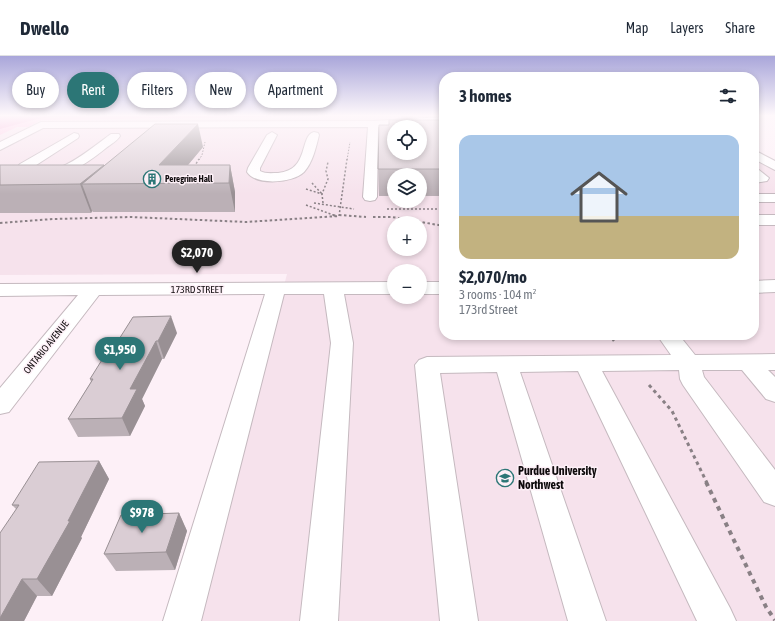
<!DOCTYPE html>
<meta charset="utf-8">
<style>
body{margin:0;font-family:"Asap Condensed",sans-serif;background:#f6f6f7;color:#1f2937;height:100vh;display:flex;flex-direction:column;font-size:15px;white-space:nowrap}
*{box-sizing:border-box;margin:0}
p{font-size:13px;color:#747a83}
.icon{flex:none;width:22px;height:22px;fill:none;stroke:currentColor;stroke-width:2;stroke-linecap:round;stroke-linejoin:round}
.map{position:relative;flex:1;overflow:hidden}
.panel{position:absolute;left:439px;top:16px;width:320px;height:268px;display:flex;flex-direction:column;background:#fff;border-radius:16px;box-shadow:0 2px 6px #0003}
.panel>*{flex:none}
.top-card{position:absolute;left:12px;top:16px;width:367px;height:36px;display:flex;gap:8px}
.buttons{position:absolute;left:387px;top:64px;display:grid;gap:8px}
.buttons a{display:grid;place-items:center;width:40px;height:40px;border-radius:50%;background:#fff;box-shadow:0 2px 6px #0003;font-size:20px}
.price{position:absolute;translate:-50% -34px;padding:0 9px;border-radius:14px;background:#2c7676;color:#fff;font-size:13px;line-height:26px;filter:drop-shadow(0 1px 2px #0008)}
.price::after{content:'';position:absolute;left:50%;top:24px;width:12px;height:9px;margin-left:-6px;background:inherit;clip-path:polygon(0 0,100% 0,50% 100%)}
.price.current{background:#222;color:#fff}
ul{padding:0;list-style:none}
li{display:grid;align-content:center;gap:8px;height:212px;padding:0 20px}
li span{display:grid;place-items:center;height:124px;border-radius:12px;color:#555}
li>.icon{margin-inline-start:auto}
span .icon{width:72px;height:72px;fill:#fffc;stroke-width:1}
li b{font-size:17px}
h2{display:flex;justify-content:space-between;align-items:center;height:48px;padding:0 20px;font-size:17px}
.chip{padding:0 14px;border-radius:18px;background:#fff;box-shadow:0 2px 6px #0003;font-size:14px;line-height:36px}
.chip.current{background:#2c7676;color:#fff}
header{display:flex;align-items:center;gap:24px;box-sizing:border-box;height:56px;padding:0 20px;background:#fff;border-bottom:1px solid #e0e1e3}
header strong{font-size:19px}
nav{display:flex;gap:22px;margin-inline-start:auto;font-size:14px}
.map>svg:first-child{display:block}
.built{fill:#f6e2ec;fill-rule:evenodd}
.green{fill:#ffc2e3}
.forest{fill:#f49ccf}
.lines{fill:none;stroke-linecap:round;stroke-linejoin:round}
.minor-casing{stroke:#c5b9bf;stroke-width:2}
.path-far5{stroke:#898085;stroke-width:1;stroke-dasharray:1.5 1.5;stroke-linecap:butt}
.path-far4{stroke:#898085;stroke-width:1.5;stroke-dasharray:2 2;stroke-linecap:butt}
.path-far3{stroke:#898085;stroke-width:2;stroke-dasharray:2.5 2.5;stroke-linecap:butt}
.path-far2{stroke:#898085;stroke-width:2.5;stroke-dasharray:3 3;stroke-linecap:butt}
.path-far1{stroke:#898085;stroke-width:3;stroke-dasharray:3.5 3.5;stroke-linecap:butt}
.path{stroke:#898085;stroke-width:4;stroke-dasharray:4.5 4.5;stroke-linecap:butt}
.minor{fill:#fff;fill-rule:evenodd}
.wall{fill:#bbb0b6}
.shaded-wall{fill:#999094}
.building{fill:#dacdd4;stroke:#999094;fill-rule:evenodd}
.labels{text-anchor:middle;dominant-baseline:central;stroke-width:3;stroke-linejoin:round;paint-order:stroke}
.far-poi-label{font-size:9px;font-weight:bold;fill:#0e0a0c;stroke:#fdf0f7;text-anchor:start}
.street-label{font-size:10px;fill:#0e0a0c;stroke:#fdf0f7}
.near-poi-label{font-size:12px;font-weight:bold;fill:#0e0a0c;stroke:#fdf0f7;text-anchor:start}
</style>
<header>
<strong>Dwello</strong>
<nav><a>Map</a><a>Layers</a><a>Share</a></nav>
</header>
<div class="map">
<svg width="775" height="565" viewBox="0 0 775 565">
<rect width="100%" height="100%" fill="#fdf0f7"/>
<path class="built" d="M0 59H444V279H754V100L775 112V565H197L287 218 0 219ZM394 71H420V97H394ZM394 119H420V145H394ZM394 167H420V193H394ZM394 215H420V241H394Z"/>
<polygon class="green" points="0,59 444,59 41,64 28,71 17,71 0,79"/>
<polygon class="forest" points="0,59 386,59 155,62 52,61 37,63 0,73"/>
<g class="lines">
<defs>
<g id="minor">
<polygon points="444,61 444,67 378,71 377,141 375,144 370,145 365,144 363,141 368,71 43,72 0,94 0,86 41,66 373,65"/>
<path d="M272 76 277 79 260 112V115C265 118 272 117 278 117 310 114 299 80 314 76L318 77 319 79C316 91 313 106 304 116 293 127 256 130 247 116L248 112 267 79Z"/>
<path d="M74 77 78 78 79 80 78 82 27 115C56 124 90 93 111 78H119L120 80C117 85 111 88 106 92 85 109 64 123 35 124 26 124 19 123 14 115L20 108Z"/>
<polygon points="754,94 775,105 775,114 754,103"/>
<polygon points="754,113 759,114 769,122 767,125 754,127"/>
<rect x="754" y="138" width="21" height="8"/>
<rect x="754" y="159" width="21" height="10"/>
<polygon points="775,224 775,236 754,237 754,225"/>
<polygon points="394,226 394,238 344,238 353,287 338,565 300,565 331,287 324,238 284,238 201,565 163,565 265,238 99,239 9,356 0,358 0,332 78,239 0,240 0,228"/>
<rect x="420" y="226" width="24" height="12"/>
<polygon points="657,279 679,279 695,299 775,298 775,314 768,314 775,321 775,346 766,343 742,314 702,314 704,321 775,414 775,450 764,446 683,329 680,323 679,314 602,315 730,552 736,565 697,565 578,315 520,316 606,565 568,565 497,316 440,317 478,565 440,565 415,309 419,304 427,301 671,299"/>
</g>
</defs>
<use href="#minor" class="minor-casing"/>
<g class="path-far5">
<polyline points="199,104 202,99 205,86"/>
<polyline points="347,104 350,86"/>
</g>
<g class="path-far4">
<polyline points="194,111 199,103"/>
<polyline points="312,127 322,138"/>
<polyline points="306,133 322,138"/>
<polyline points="314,147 354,153"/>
<polyline points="323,147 322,138 328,123 326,115 328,106"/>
<polyline points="306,149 336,160"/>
<polyline points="387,153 444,153"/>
<polyline points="339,160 347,103"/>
</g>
<g class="path-far3">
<polyline points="333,159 336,160"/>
<polyline points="339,159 366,161"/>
<polyline points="373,161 392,161 444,170"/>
<polyline points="0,167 53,163 131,161 246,166 339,160"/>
</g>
<polyline class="path-far2" points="609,279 614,285"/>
<polyline class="path-far1" points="649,329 672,355 707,427"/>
<polyline class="path" points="706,426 766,551 775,564"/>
<use href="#minor" class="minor"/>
</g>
<g class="wall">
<polygon points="389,64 444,64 444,140 420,140 420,119 394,119 394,140 379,140 378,113 389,69"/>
<polygon points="203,91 188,109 230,109 235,136 235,156 93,156 92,155 91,157 0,157 0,109 104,109 104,110"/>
<polygon points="177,277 164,303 162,303 142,343 145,350 130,380 78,381 68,363 91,326 90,323 109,299"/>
<polygon points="99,405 109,423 81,481 82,482 52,540 37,540 24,565 0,565 16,453 12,449"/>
<polygon points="179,457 187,475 175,514 116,515 104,498"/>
</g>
<g class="shaded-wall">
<polygon points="198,68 203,91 172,128 159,109"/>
<polygon points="104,109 110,128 82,128 92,155 91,157 80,128"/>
<polygon points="230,109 235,136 235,156 229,127"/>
<polygon points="171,260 177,277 164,303 158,285"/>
<polygon points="156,285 162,303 142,343 145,350 130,380 122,362 130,333"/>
<polygon points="99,405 109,423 81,481 82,482 52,540 37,523"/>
<polygon points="179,457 187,475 175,514 166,496"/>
<polygon points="22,523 37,540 24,565 0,565 0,562"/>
</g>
<g class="building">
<path d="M389 64H444V113H378L379 69H389ZM394 71H420V97H394Z"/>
<polygon points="155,68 198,68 159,109 230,109 229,127 82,128"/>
<polygon points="0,109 104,109 80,128 0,129"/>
<polygon points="171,260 158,285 156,285 130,333 137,333 122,362 68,363 93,323 90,323 105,299 109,299 133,261"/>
<polygon points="99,405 68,465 70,465 37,523 22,523 0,562 0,477 19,449 12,449 39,406"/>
<polygon points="179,457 166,496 104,498 121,459"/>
</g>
<linearGradient id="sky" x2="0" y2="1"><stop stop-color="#a9a6da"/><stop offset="0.43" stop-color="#fef8fb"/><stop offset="1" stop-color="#fef8fb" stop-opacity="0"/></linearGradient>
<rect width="775" height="138" fill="url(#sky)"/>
<defs>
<symbol id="building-ring" viewBox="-11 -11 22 22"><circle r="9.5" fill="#fdf0f7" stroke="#2c7676" stroke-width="1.5"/><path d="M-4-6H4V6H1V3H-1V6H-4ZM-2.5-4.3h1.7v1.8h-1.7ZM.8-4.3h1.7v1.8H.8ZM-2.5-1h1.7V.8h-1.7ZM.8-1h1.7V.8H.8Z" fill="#2c7676"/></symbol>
<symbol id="university-ring" viewBox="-11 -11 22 22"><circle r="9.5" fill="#fdf0f7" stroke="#2c7676" stroke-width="1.5"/><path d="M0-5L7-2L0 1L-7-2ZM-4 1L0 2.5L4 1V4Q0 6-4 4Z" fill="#2c7676"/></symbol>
</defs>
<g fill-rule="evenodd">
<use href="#building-ring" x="142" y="113" width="20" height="20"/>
<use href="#university-ring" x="495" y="412" width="20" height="20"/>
</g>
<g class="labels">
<g class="far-poi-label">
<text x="165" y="123">Peregrine Hall</text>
</g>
<g class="street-label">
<text x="197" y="233">173RD STREET</text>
<text transform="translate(46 291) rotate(-51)">ONTARIO AVENUE</text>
</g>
<g class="near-poi-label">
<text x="518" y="415">Purdue University<tspan x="518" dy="14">Northwest</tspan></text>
</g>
</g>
</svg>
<div class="buttons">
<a><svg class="icon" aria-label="locate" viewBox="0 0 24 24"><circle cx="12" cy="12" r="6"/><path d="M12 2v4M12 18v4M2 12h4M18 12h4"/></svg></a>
<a><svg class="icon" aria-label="layers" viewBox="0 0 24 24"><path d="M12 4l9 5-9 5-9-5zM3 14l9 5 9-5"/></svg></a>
<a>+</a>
<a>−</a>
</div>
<b class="price current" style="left:197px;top:218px">$2,070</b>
<b class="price" style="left:120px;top:315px">$1,950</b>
<b class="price" style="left:142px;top:478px">$978</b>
<div class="top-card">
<a class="chip">Buy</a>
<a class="chip current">Rent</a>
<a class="chip">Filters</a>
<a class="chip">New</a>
<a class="chip">Apartment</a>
</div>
<section class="panel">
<h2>3 homes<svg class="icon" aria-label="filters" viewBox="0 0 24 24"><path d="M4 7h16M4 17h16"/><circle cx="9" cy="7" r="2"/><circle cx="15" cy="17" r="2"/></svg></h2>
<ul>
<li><span style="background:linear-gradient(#a9c7e8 65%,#c2b280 0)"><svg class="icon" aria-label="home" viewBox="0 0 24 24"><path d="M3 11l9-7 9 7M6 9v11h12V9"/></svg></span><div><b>$2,070/mo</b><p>3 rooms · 104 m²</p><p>173rd Street</p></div></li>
</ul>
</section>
</div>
